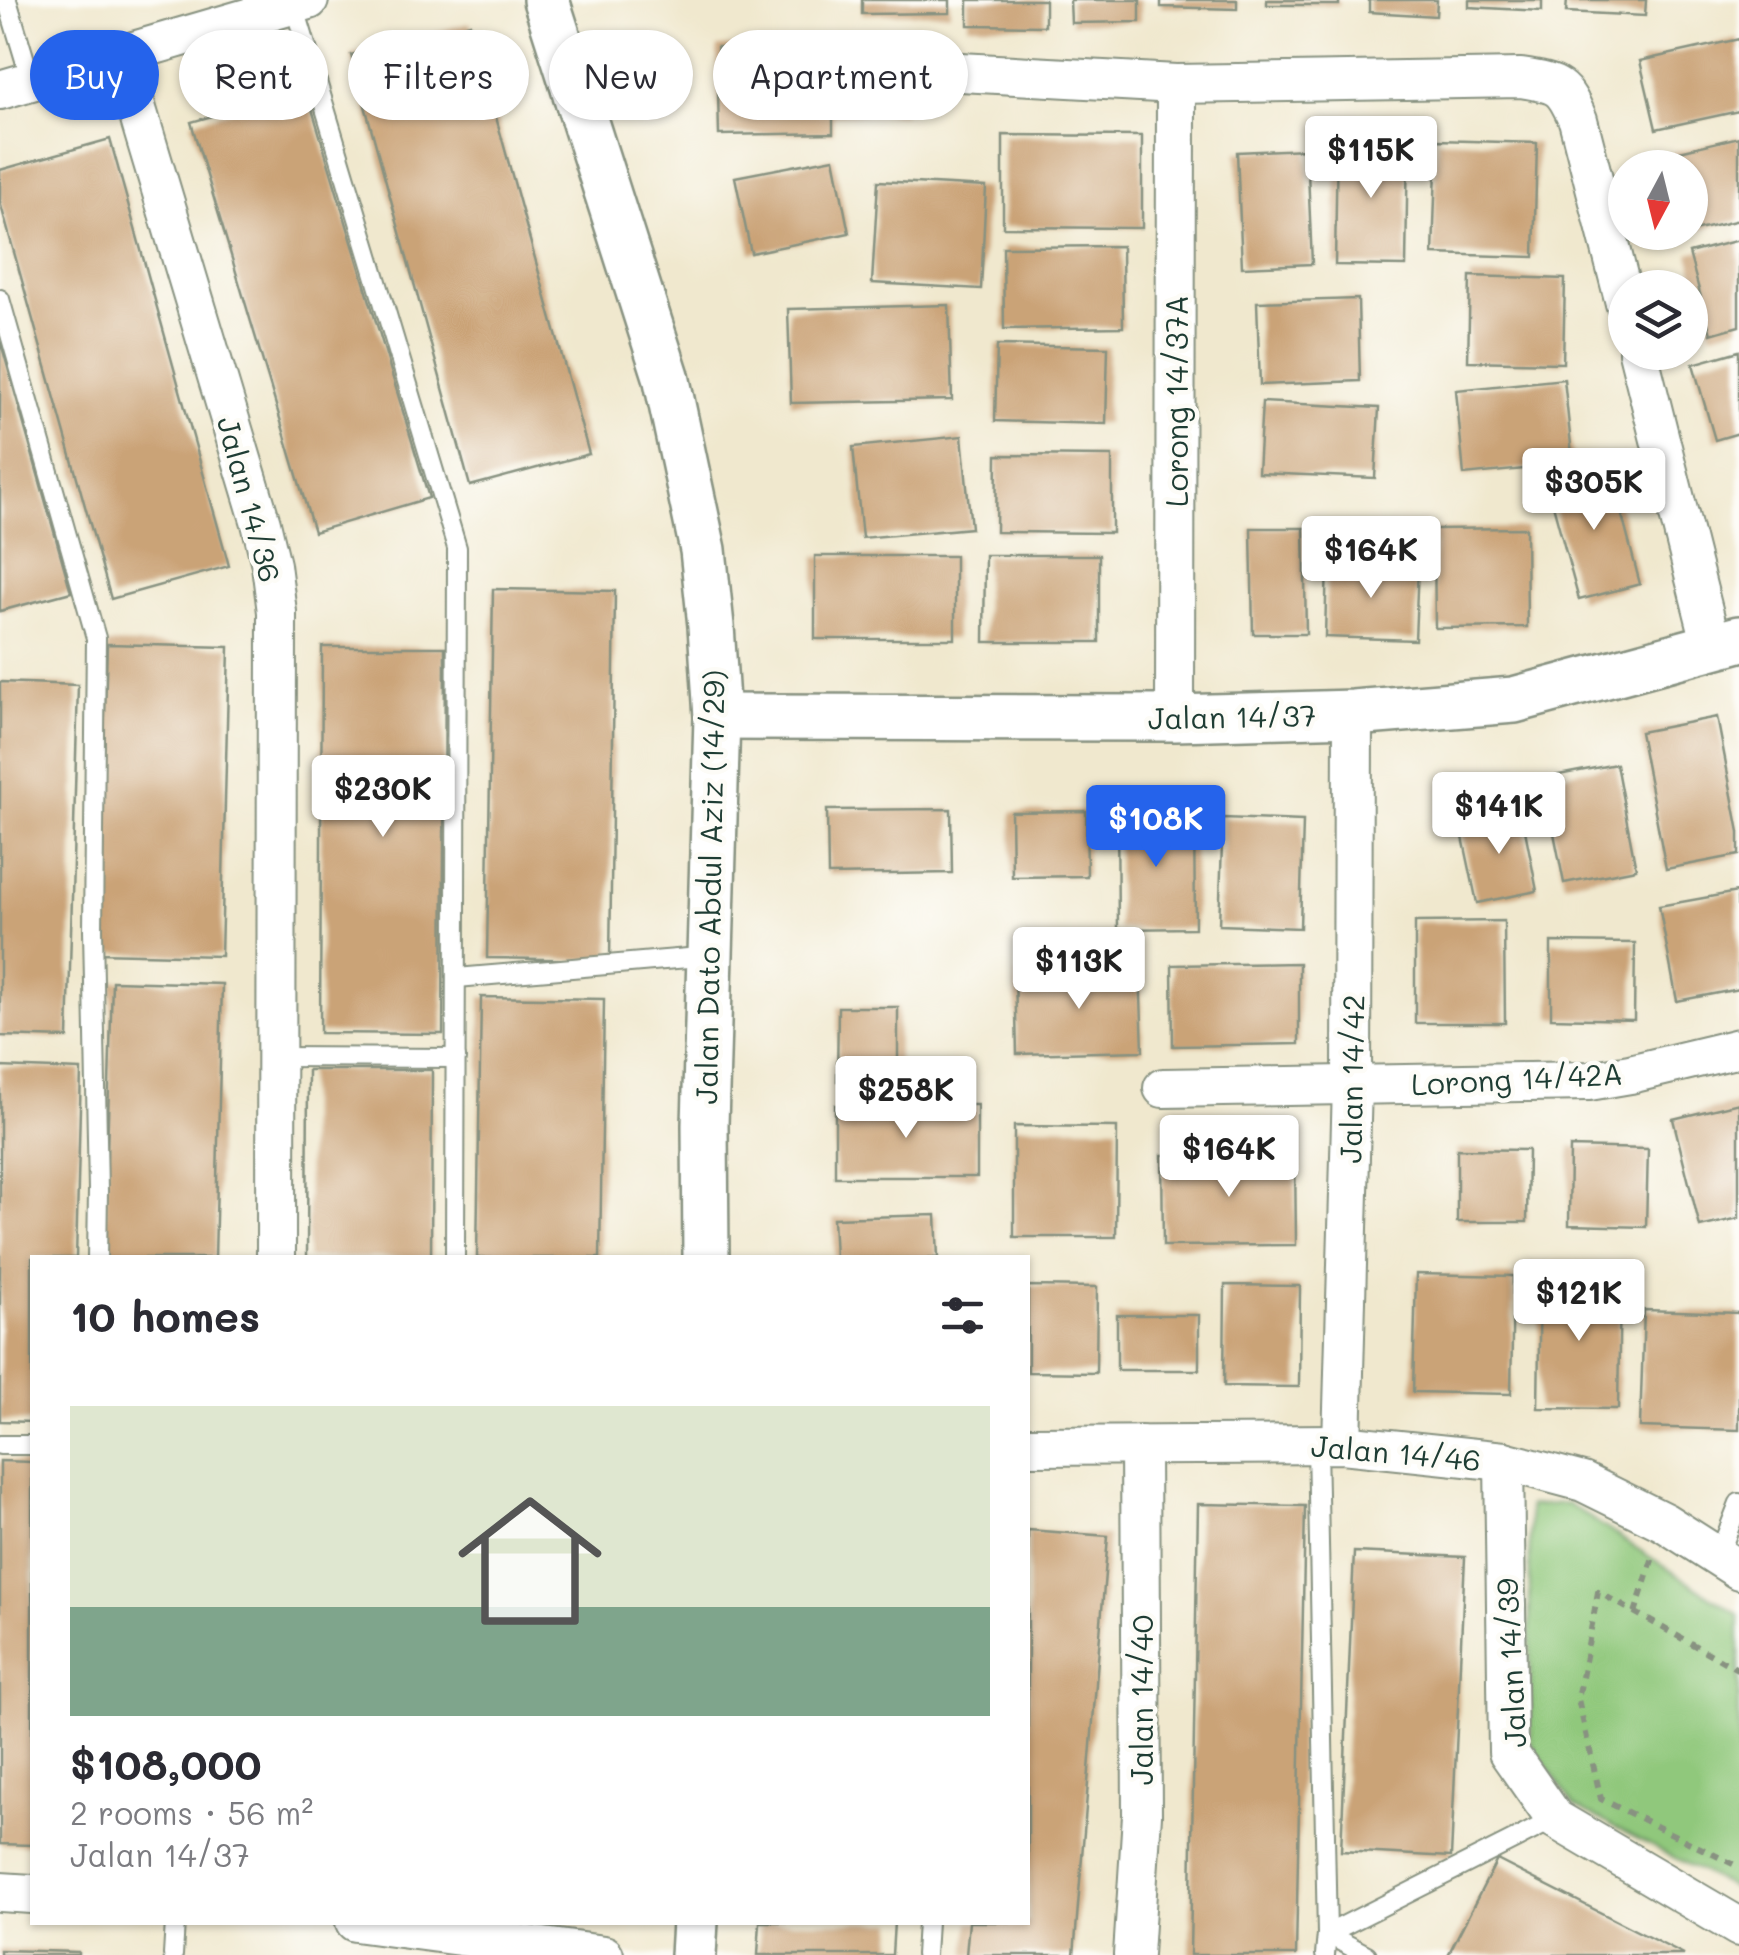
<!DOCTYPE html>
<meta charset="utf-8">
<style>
body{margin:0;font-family:Mali,sans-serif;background:#f2f2f3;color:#2b2b33;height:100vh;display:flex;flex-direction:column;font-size:38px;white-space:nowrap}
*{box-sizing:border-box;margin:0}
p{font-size:32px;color:#7c7c81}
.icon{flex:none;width:55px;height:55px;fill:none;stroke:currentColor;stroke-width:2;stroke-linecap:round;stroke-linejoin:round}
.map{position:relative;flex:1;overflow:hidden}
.drawer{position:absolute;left:30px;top:1255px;width:1000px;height:670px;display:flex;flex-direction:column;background:#fff;border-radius:0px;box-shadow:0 2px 8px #0004}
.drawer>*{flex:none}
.top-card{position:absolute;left:30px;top:30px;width:1000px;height:90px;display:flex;gap:20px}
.needle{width:65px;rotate:187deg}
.fabs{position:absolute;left:1608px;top:150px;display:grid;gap:20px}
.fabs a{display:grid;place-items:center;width:100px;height:100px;border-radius:50%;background:#fff;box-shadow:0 2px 8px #0004;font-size:50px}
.price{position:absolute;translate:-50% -85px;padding:0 22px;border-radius:10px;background:#fff;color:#222;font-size:32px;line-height:65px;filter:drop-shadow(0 2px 5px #0008)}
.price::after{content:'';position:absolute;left:50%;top:60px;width:30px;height:22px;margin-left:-15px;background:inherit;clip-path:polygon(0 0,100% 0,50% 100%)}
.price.active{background:#2563eb;color:#fff}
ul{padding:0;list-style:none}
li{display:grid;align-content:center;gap:20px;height:530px;padding:0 40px}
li+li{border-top:2px solid #e1e1e2}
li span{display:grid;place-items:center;height:310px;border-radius:0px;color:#555}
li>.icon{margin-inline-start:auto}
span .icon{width:180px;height:180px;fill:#fffc;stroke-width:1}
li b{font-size:42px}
h2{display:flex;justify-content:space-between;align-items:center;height:120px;padding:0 40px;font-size:42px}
.chip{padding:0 35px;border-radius:45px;background:#fff;box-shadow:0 2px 8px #0004;font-size:35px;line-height:90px}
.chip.active{background:#2563eb;color:#fff}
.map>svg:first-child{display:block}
.green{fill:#90c87b;stroke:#588258;stroke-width:2.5}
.building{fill:#caa377}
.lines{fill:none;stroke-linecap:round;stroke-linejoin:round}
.service-casing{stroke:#889281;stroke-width:22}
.minor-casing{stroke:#889281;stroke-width:42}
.tertiary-casing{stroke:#889281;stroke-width:50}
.path{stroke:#889281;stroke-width:6;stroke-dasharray:8 8;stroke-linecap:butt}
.service{stroke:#fff;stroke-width:18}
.minor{stroke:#fff;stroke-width:38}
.tertiary{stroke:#fff;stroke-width:45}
.labels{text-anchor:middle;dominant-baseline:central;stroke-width:9;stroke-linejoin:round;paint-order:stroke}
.street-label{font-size:30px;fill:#1f3d34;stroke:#fdfcf7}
</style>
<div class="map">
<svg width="1739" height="1955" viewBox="0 0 1739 1955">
<rect width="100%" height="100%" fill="#fdfcf7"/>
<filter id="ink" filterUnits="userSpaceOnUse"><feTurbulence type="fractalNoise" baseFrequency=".01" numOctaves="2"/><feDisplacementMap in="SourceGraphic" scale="20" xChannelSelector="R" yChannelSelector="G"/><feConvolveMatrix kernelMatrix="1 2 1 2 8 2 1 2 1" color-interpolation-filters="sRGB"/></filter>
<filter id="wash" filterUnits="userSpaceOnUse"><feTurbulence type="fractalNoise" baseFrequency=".0048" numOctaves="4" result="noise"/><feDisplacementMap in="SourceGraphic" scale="40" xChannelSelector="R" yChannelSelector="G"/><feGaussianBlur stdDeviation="2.25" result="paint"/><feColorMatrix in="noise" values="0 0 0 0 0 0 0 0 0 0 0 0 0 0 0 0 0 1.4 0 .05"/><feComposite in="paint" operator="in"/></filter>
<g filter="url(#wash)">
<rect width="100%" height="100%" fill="#f0e8ce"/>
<polygon class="green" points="1567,1503 1739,1615 1739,1891 1574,1806 1531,1743 1529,1506"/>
<g id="blocks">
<g class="building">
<polygon points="862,0 950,0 950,13 862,14"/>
<polygon points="968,0 1045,0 1045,26 968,25"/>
<polygon points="1070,0 1140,0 1140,22 1071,23"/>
<polygon points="1161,0 1237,0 1237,9 1161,7"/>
<rect x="1267" y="0" width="72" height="5"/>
<polygon points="1369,0 1437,0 1436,16 1369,12"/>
<polygon points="1469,0 1542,0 1542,11 1469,7"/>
<polygon points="1567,0 1646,0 1645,16 1566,12"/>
<polygon points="470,23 589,454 470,486 351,55"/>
<polygon points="1739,39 1739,111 1656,129 1640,61"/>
<polygon points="902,44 904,114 833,115 833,133 719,135 717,47"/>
<polygon points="306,89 429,498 314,532 191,122"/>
<polygon points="1003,135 1142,136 1142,228 1003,227"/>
<polygon points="1337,136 1408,137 1406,266 1335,265"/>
<polygon points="1739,137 1739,220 1690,232 1690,168 1670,168 1667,154"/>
<polygon points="110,139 229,566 111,599 0,202 0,170"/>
<polygon points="1437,140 1537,143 1534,257 1433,254"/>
<polygon points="1307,149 1312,264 1242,267 1237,152"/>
<polygon points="834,158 849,233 751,253 735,177"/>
<polygon points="878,181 986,187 981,289 872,283"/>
<polygon points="1739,240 1739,326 1711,334 1689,253"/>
<polygon points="1122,246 1123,327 1004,329 1003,247"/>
<polygon points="1470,276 1565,279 1563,363 1468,361"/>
<polygon points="1358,299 1360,381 1260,385 1257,302"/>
<polygon points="949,305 952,400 791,403 788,309"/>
<polygon points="1,343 71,592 0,611 0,344"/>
<polygon points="997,345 1108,347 1106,424 995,421"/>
<polygon points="1739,351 1739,433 1715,440 1693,364"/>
<polygon points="1564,379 1573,464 1464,475 1456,390"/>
<polygon points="1262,402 1379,408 1375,478 1258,473"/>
<polygon points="962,436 971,528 862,538 853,447"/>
<polygon points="997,455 1112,456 1112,533 996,532"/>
<polygon points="1609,466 1640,584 1579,600 1547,483"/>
<polygon points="1251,528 1304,528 1306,634 1253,634"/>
<polygon points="1526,528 1527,627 1435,628 1434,529"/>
<polygon points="985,555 1099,555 1099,642 984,642"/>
<rect x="815" y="556" width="140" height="83"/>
<polygon points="1327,561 1418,565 1415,640 1325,637"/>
<polygon points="493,589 615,591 610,960 487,958"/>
<polygon points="107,644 229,647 221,956 98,953"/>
<polygon points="322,647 445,647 443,1034 320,1033"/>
<polygon points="0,682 78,685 68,1038 0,1036"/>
<polygon points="1717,717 1739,832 1739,855 1666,869 1640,732"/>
<polygon points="1616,764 1636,869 1564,883 1543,778"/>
<polygon points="951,809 952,873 828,875 827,810"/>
<polygon points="1521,810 1537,891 1477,903 1460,823"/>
<polygon points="1086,811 1087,876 1012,877 1011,812"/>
<polygon points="1194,811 1195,928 1118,929 1117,812"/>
<polygon points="1223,818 1303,821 1300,928 1219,925"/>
<polygon points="1737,892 1739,989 1677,1001 1659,906"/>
<polygon points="1504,921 1505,1023 1415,1023 1415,922"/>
<polygon points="1551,942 1635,943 1634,1020 1551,1018"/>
<polygon points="1299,963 1299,1044 1173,1046 1172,965"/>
<polygon points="1140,969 1143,1051 1017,1054 1015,973"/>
<polygon points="112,981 222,984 215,1258 104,1258"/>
<polygon points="481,997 604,999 600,1258 477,1258"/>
<polygon points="838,1007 898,1007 898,1082 837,1081"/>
<polygon points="0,1067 81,1070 76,1258 32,1258 32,1422 0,1421"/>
<polygon points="308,1070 432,1070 431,1258 307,1258"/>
<polygon points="1739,1103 1739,1218 1700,1227 1673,1119"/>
<rect x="835" y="1105" width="142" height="72"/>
<polygon points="1014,1126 1117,1127 1116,1237 1014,1237"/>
<polygon points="1570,1147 1648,1149 1646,1227 1569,1225"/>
<polygon points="1457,1149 1528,1150 1527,1222 1457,1222"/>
<polygon points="1295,1154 1296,1245 1163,1246 1162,1155"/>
<polygon points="936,1215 938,1258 835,1258 833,1218"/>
<polygon points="1416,1274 1513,1276 1511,1394 1413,1392"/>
<polygon points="1540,1279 1620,1280 1618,1409 1538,1408"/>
<polygon points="1225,1285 1300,1286 1299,1387 1224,1386"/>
<polygon points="1028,1286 1097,1287 1096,1373 1028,1372"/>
<polygon points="1644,1310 1739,1313 1739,1430 1640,1427"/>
<rect x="1117" y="1315" width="82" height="55"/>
<polygon points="0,1461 32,1462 32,1845 0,1844"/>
<polygon points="1198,1504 1305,1506 1296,1955 1190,1955"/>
<polygon points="1028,1530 1108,1536 1074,1955 966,1955 969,1922 1028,1922"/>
<polygon points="1354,1552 1465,1557 1451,1857 1341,1851"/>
<polygon points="1497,1860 1684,1955 1448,1955"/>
<polygon points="760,1922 894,1922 892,1955 758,1955"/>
<polygon points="0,1950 78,1952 78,1955 0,1955"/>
</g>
</g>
</g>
<g filter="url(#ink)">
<use href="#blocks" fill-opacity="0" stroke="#889281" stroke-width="2.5"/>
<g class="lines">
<defs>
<g id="service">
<polyline points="7,0 31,80"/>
<polyline points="294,5 457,548 455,1258"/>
<polyline points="0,299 96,638 93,930 98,1191 97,1258"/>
<polyline points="457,978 711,956"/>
<polyline points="277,1057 456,1058"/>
<polyline points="0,1445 32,1445"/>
<polyline points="1317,1445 1327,1934 1325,1955"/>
<polyline points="1718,1557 1739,1503"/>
<polyline points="1327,1934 1555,1819"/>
<polyline points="1327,1934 1367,1955"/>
<polyline points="173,1955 175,1922"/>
<polyline points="925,1955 927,1922"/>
</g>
<g id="minor">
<polyline points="121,56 261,523 271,565 277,612 276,1258"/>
<path d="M942 71 1176 84 1521 78C1559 84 1563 85 1578 120L1625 303"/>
<polyline points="0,90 309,0"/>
<polyline points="1638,352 1712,646"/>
<polyline points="1175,718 1176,84"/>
<polyline points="1163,1088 1589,1081 1630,1074 1739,1048"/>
<polyline points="1342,1444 1352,1085 1353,713"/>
<polyline points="1028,1446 1342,1444 1504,1461 1583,1482 1664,1522 1739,1570"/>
<polyline points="1504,1461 1508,1752 1555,1819 1739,1927"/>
<polyline points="0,1892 32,1894"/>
<polyline points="355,1922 604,1955"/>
<polyline points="1133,1955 1142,1815 1140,1445"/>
</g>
<g id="tertiary">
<polyline points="546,0 666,376 703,550 711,626 717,717 705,1125 706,1258"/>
<polyline points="717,717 1175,718 1353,713 1514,700 1739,639"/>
<polyline points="693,1955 695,1922"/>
</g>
</defs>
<use href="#service" class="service-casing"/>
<use href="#minor" class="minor-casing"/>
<use href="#tertiary" class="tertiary-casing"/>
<g class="path">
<polyline points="1635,1613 1653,1557"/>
<polyline points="1739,1670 1598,1592 1578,1699 1601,1799 1739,1867"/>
</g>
<use href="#service" class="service"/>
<use href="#minor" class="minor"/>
<use href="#tertiary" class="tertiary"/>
</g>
</g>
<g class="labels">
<g class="street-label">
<text transform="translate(1176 401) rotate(-90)">Lorong 14/37A</text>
<text transform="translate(250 499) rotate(75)">Jalan 14/36</text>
<text transform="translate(1232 716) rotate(-1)">Jalan 14/37</text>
<text transform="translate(709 887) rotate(-89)">Jalan Dato Abdul Aziz (14/29)</text>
<text transform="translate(1517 1078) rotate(-3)">Lorong 14/42A</text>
<text transform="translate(1351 1079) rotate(-89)">Jalan 14/42</text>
<text transform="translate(1396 1452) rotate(5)">Jalan 14/46</text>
<text transform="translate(1510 1663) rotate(-93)">Jalan 14/39</text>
<text transform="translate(1141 1700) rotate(-90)">Jalan 14/40</text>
</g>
</g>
</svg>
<div class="fabs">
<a><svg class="needle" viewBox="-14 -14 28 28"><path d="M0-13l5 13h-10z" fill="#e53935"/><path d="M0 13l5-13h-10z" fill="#7c7c81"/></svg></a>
<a><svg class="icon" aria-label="layers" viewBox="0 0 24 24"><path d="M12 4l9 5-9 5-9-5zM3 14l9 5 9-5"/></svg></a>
</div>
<b class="price" style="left:1371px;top:201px">$115K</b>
<b class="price" style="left:1594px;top:533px">$305K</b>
<b class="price" style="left:1371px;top:601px">$164K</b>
<b class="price" style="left:383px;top:840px">$230K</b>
<b class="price" style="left:1499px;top:857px">$141K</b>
<b class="price active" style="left:1156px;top:870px">$108K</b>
<b class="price" style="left:1079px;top:1012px">$113K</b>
<b class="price" style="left:906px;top:1141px">$258K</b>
<b class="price" style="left:1229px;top:1200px">$164K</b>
<b class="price" style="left:1579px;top:1344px">$121K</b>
<div class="top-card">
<a class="chip active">Buy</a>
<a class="chip">Rent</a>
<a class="chip">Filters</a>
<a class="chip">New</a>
<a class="chip">Apartment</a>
</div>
<section class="drawer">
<h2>10 homes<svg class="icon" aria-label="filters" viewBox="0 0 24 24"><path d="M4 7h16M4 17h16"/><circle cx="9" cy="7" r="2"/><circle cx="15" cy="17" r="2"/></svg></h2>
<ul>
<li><span style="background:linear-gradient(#dfe7d0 65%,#7fa58c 0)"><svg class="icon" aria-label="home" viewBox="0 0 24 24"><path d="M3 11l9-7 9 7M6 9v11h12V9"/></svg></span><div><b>$108,000</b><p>2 rooms · 56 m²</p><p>Jalan 14/37</p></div></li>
</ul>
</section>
</div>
